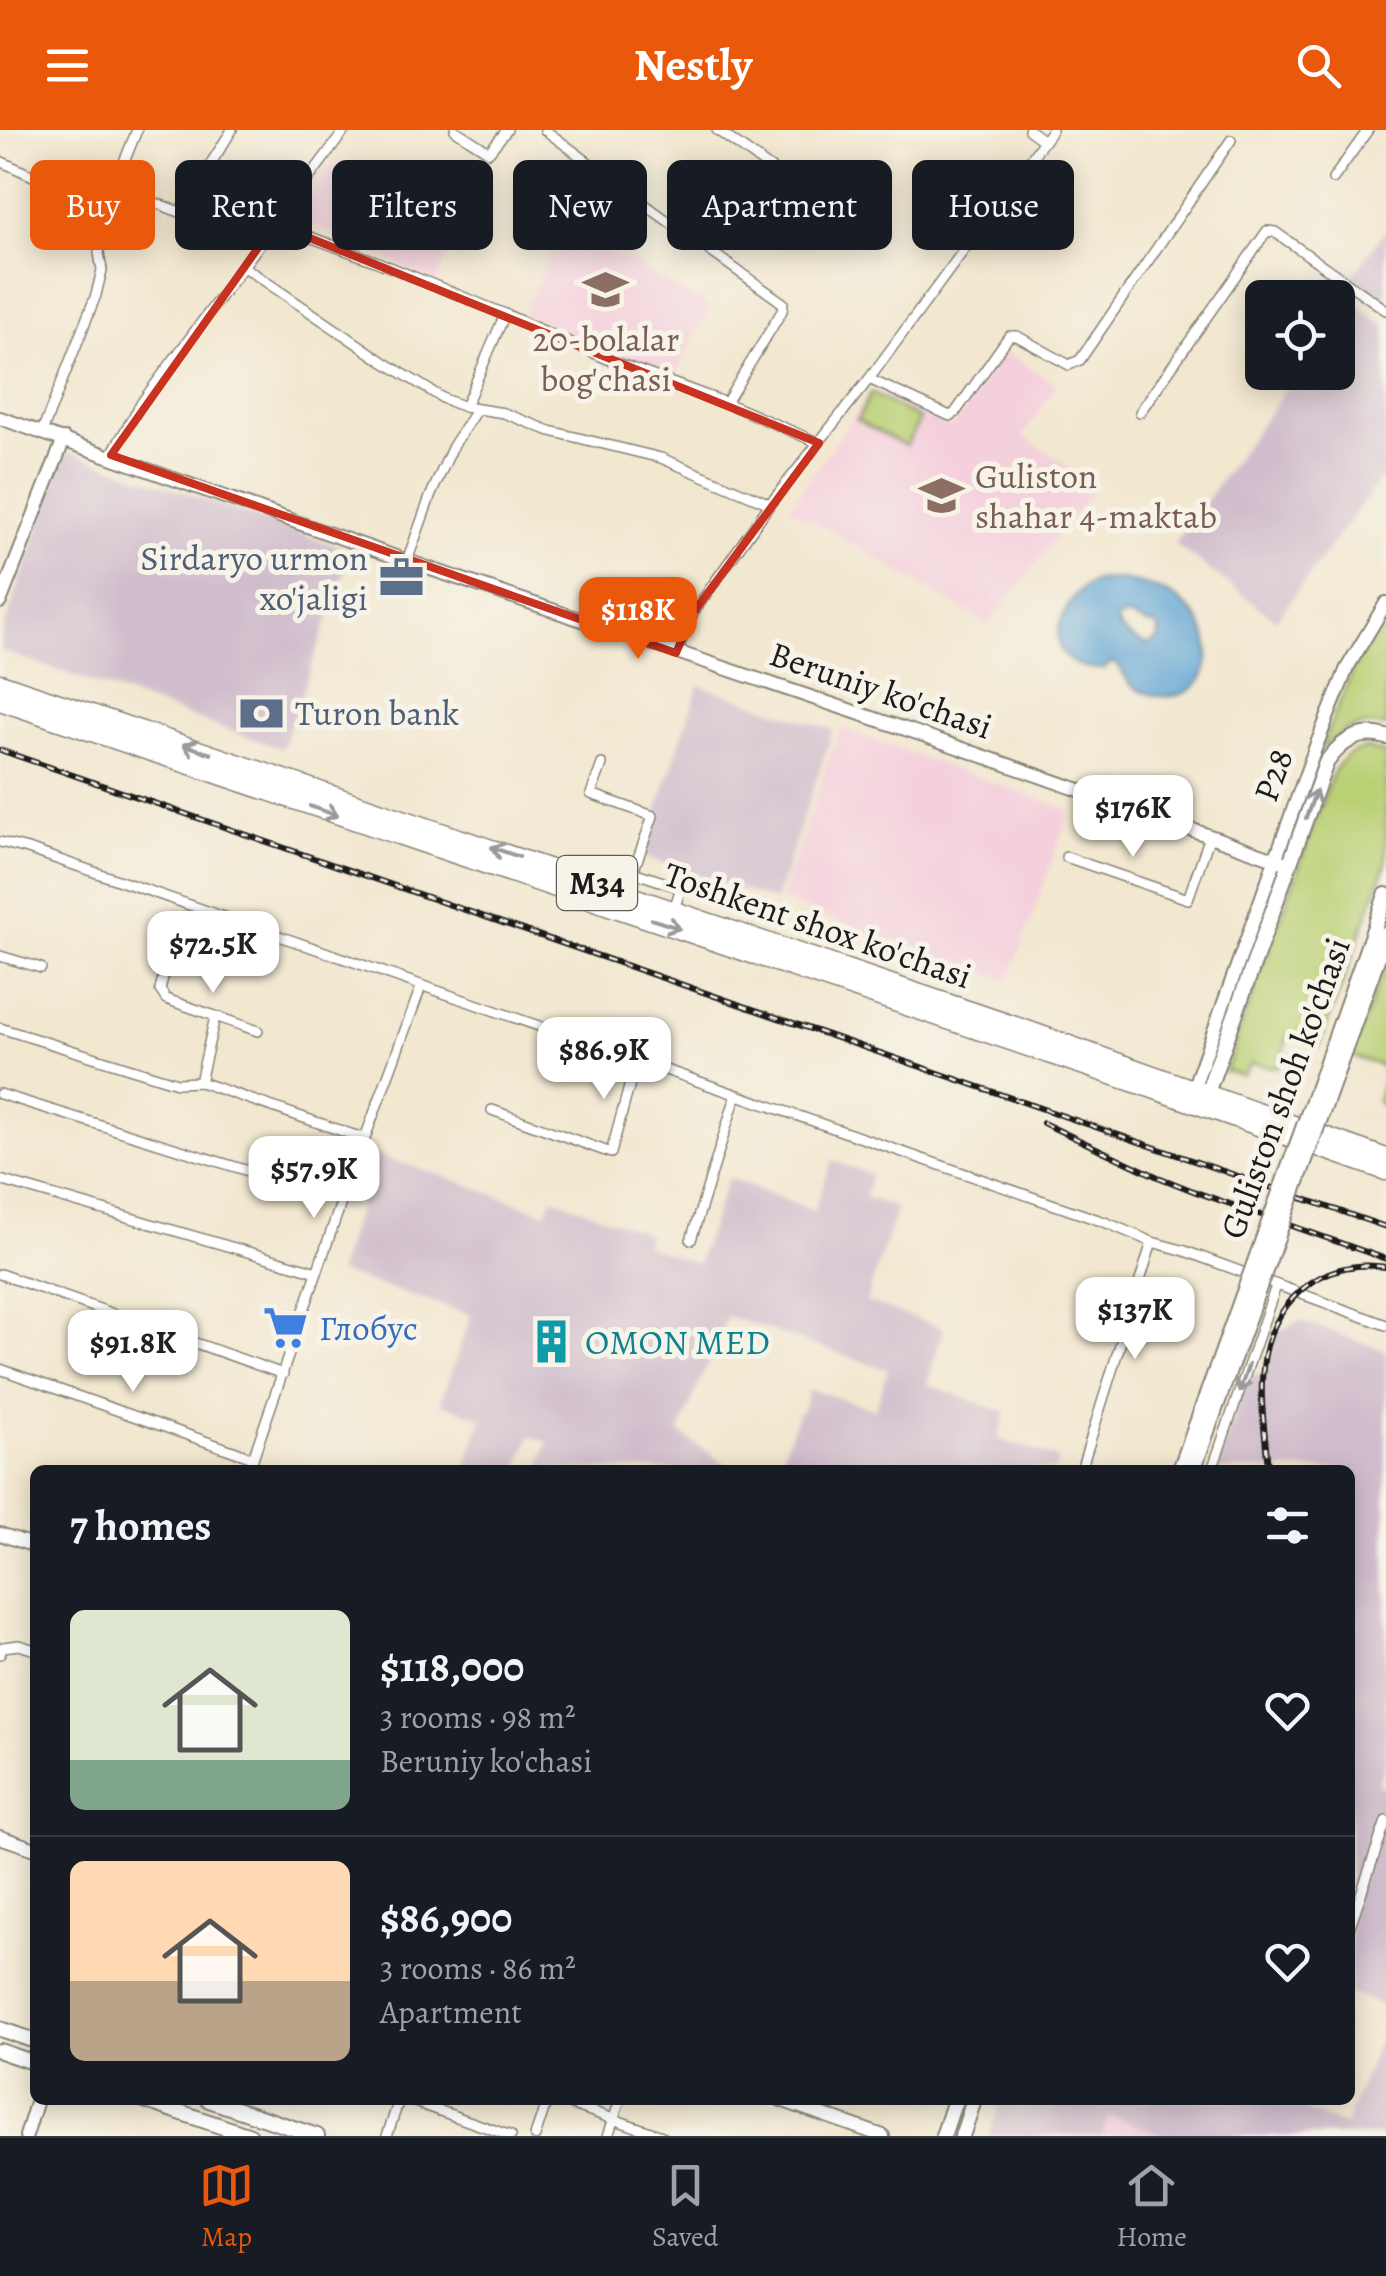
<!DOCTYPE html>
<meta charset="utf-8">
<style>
body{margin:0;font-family:Alegreya,serif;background:#242831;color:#f1f3f6;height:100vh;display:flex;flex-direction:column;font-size:38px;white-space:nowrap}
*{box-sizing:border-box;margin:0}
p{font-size:32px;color:#9ea1a6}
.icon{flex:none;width:55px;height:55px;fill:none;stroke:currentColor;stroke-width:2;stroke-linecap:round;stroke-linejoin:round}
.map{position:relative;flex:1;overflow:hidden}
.sheet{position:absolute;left:30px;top:1335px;width:1325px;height:640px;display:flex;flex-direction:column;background:#171b24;border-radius:15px;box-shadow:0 5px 25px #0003}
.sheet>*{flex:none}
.hud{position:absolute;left:30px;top:30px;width:1328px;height:90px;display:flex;gap:20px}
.tools{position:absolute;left:1245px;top:150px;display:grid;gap:20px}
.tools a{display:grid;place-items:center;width:110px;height:110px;border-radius:15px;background:#171b24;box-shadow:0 5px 25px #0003;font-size:50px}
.price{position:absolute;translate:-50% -85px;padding:0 22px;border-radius:20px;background:#fff;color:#222;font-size:32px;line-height:65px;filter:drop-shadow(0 2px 5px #0008)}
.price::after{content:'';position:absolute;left:50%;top:60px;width:30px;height:22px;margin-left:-15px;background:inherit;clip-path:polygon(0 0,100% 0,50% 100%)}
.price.selected{background:#ea580c;color:#fff}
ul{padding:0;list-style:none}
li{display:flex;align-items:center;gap:30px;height:250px;padding:0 40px}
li+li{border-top:2px solid #363941}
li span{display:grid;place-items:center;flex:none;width:280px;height:200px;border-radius:15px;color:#555}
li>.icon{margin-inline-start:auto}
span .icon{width:120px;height:120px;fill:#fffc;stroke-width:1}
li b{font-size:42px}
h2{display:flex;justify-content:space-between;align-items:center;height:120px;padding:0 40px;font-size:42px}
.pill{padding:0 35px;border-radius:15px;background:#171b24;box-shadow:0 5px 25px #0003;font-size:35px;line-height:90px}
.pill.selected{background:#ea580c;color:#fff}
header{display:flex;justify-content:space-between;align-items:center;height:130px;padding:0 40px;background:#ea580c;color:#fff;font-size:45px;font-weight:700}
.menu{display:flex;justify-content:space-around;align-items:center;height:140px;border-top:2px solid #363941;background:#171b24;font-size:28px;color:#9ea1a6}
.menu a{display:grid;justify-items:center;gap:5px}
.menu .selected{color:#ea580c}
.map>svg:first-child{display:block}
.built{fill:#f4cfdc}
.industrial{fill:#d0bdcc}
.green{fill:#bad075;stroke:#6b7648;stroke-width:2.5}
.water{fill:#5ea4d4;stroke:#3d6078;stroke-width:2.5;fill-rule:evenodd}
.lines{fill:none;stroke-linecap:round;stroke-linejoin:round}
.street-casing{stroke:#878276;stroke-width:12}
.secondary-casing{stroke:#878276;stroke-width:16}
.primary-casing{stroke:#878276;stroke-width:18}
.highway-casing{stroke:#878276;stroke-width:21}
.street{stroke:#fff;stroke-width:9}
.secondary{stroke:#fff;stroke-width:12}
.primary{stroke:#fff;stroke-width:14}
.highway{stroke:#fff;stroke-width:18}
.rail-casing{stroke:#1c1c1c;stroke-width:6}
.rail{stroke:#f7f3e8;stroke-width:2.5;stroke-dasharray:8;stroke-linecap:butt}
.primary-bridge-casing{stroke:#878276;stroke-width:18;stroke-linecap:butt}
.primary-bridge{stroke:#fff;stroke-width:14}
.oneway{stroke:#999}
.marked{fill:none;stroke:#c8321e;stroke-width:8;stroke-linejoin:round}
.labels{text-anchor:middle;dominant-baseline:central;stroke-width:10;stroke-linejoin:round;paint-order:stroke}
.shield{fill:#f7f3e8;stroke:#5e5c59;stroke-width:2.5}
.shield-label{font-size:32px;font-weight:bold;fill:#1c1c1c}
.education-label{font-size:35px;fill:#785e54;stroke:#f7f3e8}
.service-label{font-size:35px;fill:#4e5e75;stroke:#f7f3e8;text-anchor:end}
.street-label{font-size:35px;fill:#1c1c1c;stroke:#f7f3e8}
.shop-label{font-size:35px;fill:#366cbe;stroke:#f7f3e8;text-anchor:start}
.culture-label{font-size:35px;fill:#0d838f;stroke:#f7f3e8;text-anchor:start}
</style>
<header><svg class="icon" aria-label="menu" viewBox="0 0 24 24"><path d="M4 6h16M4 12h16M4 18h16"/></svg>Nestly<svg class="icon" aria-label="search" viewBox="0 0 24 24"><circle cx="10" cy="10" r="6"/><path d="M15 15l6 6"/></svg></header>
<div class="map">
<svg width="1386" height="2006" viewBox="0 0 1386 2006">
<rect width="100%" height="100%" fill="#f7f3e8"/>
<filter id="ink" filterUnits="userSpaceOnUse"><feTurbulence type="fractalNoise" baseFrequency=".01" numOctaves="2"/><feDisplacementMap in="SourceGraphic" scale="20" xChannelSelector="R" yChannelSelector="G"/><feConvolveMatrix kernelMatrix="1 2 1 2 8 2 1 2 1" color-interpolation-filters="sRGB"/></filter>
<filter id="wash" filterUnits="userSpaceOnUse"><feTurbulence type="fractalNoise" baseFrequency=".0048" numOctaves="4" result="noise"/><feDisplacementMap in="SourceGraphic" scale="40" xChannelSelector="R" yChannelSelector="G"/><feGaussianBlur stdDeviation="2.25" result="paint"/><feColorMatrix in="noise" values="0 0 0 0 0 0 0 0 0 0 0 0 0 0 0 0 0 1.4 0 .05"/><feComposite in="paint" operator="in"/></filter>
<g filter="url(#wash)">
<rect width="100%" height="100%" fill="#f2e7cf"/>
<g class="built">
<polygon points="337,30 377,56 394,34 470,62 437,152 294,87"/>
<polygon points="560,103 645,138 644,141 711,177 674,246 522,185"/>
<polygon points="1003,222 1057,254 1023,306 1096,355 989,495 789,377 872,261 953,298"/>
<polygon points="840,598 1070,680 1009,851 779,770"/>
<polygon points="1109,1985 1166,2006 1102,2006"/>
</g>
<g class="industrial">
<polygon points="1386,99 1386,176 1350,150"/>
<polygon points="1349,169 1386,197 1386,352 1381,348 1276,490 1175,414 1297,243 1338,242 1338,186"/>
<polygon points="66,321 352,421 282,619 0,520 0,509"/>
<polygon points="699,555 833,600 775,771 642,726"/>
<polygon points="370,1023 449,1048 546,1083 552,1067 648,1104 645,1115 697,1134 728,1048 814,1081 832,1031 871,1044 865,1067 897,1078 866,1172 944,1198 927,1254 1006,1283 998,1309 1059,1329 1055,1340 776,1340 799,1282 802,1282 809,1259 875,1279 888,1240 727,1186 679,1303 734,1340 539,1340 548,1312 530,1306 518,1340 465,1338 482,1288 440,1273 471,1185 337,1142 366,1055 359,1052"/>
<polygon points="1301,1191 1386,1221 1386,1630 1378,1654 1386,1658 1386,1877 1350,1864 1350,1340 1216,1340 1248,1244 1264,1245 1279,1201"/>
<polygon points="1386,1891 1386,2006 1166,2006 1109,1985 1102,2006 989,2006 1001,1970 1308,1970 1305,1981 1345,1995"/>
</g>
<g class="green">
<polygon points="871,263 920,289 906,316 857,290"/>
<path d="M1386 486V597C1363 592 1342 599 1326 616L1323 615 1317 627 1354 537Z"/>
<path d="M1366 618 1386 624V734L1319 917 1289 905 1278 938 1251 933 1243 945 1225 941 1332 645C1340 629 1349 623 1366 618Z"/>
<polygon points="1386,832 1386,977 1377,972 1384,946 1382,936 1351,926"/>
</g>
<path class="water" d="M1113 449C1140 452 1170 459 1190 480 1222 510 1213 571 1160 566 1151 565 1138 561 1131 555 1123 546 1123 537 1112 532L1104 539C1067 539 1047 520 1064 484 1069 473 1078 460 1089 454 1096 450 1105 450 1113 449ZM1128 486 1150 495H1155L1159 499 1158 509 1148 515C1134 509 1121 504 1116 489Z"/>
</g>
<g filter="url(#ink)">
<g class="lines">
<defs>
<g id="street">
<polyline points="455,0 489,22 507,0"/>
<polyline points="545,0 658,84 783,173 782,181 726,273"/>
<polyline points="717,0 840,88"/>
<polyline points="1029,0 1044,11"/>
<polyline points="0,31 105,79"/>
<polyline points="1333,49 1368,0"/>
<polyline points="114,58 180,82 232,0"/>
<polyline points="275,94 375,131 505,184 612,231 726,273 819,313"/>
<polyline points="244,137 384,232 444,269 465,277 504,283 550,301 661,328 770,374"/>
<polyline points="869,249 950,286 955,283 1009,206 1017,206 1069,235 1080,230 1231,10"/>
<polyline points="465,277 505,184"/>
<polyline points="1140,282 1267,101 1275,102 1386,180"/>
<polyline points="42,302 96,165 102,140 99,123 105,79 137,0"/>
<polyline points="111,325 142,272 345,0"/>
<polyline points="407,431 430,367 452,318 476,280"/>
<polyline points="676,523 693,483 770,374 869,249 1052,0"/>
<polyline points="602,634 591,664 653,686 633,742 681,758 674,779"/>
<polyline points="0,712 28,719 1107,1093 1152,1112 1182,1120 1386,1195"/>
<polyline points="1066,727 1188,769 1210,706"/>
<polyline points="0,826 41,838"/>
<polyline points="167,830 160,860 166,869 258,901"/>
<polyline points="0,898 177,953 200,952 365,1009"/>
<polyline points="200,952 215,887"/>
<polyline points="0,964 342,1070"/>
<polyline points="492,980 611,1023 636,931"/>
<polyline points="0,1050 317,1142"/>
<polyline points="691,1110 736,966"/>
<polyline points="0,1144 283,1244"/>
<polyline points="0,1239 253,1328"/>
<polyline points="249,1340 342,1070 421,857"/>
<polyline points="1081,1340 1152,1112"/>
<polyline points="1212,1340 1276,1156"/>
<polyline points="0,1524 3,1517 19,1515 35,1520"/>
<polyline points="1350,1796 1386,1691"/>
<polyline points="409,1970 511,2006"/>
<polyline points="559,1970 662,2006"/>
<polyline points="387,2006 399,1970"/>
<polyline points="535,2006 547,1970"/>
<polyline points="608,2006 620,1970"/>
</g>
<g id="secondary">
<polyline points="0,288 407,431 926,606 1289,734"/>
<polyline points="0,472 64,309"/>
<polyline points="1193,959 1316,616 1347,538 1386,473"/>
<polyline points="0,1404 35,1416"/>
<polyline points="0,1707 35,1719"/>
<polyline points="781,1970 883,2006"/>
<polyline points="26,2006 37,1970"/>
</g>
<g id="primary">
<polyline points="1324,940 1386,765"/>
<polyline points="1336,944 1386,804"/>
<path d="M1207 963 1326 633C1341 611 1360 599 1386 607"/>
<polyline points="0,1899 35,1911"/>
<polyline points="0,1921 35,1933"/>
<polyline points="144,1970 250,2006"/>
<polyline points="209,1970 317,2006"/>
<polyline points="943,2006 955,1970"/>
<polyline points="962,2006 974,1970"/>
</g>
<g id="highway">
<polyline points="0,553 1027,900 1386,1028"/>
<polyline points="0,571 1153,959 1386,1041"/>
</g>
</defs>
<use href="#street" class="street-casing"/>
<use href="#secondary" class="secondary-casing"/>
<use href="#primary" class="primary-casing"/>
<use href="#highway" class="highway-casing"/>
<use href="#street" class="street"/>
<use href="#secondary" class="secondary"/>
<use href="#primary" class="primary"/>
<use href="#highway" class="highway"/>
<defs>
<g id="rail">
<polyline points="0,620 1386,1097"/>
<polyline points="1043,993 1158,1047 1196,1062 1386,1129"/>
<path d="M1268 1340C1266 1307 1259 1271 1263 1238 1269 1174 1320 1126 1386 1137"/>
</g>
</defs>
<use href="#rail" class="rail-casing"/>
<use href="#rail" class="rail"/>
<defs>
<g id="primary-bridge">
<polyline points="1180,1340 1324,940"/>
<polyline points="1193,1340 1336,944"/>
</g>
</defs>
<use href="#primary-bridge" class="primary-bridge-casing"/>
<use href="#primary-bridge" class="primary-bridge"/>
</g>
<defs><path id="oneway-shaft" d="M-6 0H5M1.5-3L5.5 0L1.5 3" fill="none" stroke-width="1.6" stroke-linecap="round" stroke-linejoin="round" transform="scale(2.5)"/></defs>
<g class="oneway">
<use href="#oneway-shaft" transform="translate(197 619) rotate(-161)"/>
<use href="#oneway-shaft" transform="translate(1311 674) rotate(-70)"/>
<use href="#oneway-shaft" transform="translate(324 681) rotate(19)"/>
<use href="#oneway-shaft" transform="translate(505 722) rotate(-161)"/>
<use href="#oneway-shaft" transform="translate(666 794) rotate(18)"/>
<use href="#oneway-shaft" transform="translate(1244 1248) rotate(109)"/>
</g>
</g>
<path class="marked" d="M275 94 819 313 693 483 676 523 111 325Z"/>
<defs>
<symbol id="school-bare" viewBox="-9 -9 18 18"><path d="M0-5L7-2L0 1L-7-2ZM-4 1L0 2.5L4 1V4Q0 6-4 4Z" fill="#8d6e63" stroke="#f7f3e8" stroke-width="2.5" paint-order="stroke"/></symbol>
<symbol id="office-bare" viewBox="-9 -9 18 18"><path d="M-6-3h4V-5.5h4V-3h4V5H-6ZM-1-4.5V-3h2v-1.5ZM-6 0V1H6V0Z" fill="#5c6f8a" stroke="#f7f3e8" stroke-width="2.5" paint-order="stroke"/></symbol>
<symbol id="bank-bare" viewBox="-9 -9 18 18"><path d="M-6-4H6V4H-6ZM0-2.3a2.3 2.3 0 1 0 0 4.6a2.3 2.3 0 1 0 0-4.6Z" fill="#5c6f8a" stroke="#f7f3e8" stroke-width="2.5" paint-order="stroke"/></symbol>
<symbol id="supermarket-bare" viewBox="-9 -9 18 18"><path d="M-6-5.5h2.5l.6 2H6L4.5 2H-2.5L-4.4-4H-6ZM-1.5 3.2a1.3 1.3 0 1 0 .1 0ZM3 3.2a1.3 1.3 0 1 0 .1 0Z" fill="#3f7fe0" stroke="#f7f3e8" stroke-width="2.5" paint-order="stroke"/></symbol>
<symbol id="building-bare" viewBox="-9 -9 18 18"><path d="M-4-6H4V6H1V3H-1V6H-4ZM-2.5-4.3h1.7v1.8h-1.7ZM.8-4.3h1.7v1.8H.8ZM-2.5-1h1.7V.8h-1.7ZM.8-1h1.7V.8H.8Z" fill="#0f9aa8" stroke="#f7f3e8" stroke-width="2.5" paint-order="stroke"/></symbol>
</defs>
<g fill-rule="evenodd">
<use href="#school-bare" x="574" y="128" width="63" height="63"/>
<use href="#school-bare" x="910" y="334" width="63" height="63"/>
<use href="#office-bare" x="370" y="416" width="63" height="63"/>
<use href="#bank-bare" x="230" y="552" width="63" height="63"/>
<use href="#supermarket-bare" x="254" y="1166" width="63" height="63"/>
<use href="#building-bare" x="520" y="1180" width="63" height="63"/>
</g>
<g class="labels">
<rect class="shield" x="557" y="726" width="80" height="54" rx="8"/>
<g class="shield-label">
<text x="597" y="753">M34</text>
</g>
<g class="education-label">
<text x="606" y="209">20-bolalar<tspan x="606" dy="40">bog'chasi</tspan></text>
<text x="975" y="346" text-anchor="start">Guliston<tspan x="975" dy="40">shahar 4-maktab</tspan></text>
</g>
<g class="service-label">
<text x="368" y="428">Sirdaryo urmon<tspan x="368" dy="40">xo'jaligi</tspan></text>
<text x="295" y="583" text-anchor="start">Turon bank</text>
</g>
<g class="street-label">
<text transform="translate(881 560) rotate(19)">Beruniy ko'chasi</text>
<text transform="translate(1273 645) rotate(-70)">Р28</text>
<text transform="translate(818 795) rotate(19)">Toshkent shox ko'chasi</text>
<text transform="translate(1285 958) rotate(-70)">Guliston shoh ko'chasi</text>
</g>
<g class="shop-label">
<text x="319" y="1198">Глобус</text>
</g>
<g class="culture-label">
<text x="585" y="1212">OMON MED</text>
</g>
</g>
</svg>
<div class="tools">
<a><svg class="icon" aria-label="locate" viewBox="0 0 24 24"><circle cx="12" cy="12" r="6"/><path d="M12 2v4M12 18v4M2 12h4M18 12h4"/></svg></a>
</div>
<b class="price selected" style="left:638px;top:532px">$118K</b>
<b class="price" style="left:1133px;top:730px">$176K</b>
<b class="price" style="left:213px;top:866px">$72.5K</b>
<b class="price" style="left:604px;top:972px">$86.9K</b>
<b class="price" style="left:314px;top:1091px">$57.9K</b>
<b class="price" style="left:1135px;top:1232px">$137K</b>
<b class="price" style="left:133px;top:1265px">$91.8K</b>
<div class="hud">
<a class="pill selected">Buy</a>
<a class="pill">Rent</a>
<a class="pill">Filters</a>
<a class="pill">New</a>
<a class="pill">Apartment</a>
<a class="pill">House</a>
</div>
<section class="sheet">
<h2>7 homes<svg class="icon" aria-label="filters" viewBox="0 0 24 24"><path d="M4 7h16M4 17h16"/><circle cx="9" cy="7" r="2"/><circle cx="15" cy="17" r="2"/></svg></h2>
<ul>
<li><span style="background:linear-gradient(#dfe7d0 75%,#7fa58c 0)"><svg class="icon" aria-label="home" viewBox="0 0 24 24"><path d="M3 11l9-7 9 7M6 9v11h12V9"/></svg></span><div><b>$118,000</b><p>3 rooms · 98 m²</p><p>Beruniy ko'chasi</p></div><svg class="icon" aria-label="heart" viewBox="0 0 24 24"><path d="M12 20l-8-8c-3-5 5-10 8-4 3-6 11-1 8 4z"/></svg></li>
<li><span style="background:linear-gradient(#ffd9b3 60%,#b9a48a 0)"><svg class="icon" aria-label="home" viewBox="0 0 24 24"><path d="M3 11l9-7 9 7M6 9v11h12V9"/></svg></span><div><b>$86,900</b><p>3 rooms · 86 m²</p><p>Apartment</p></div><svg class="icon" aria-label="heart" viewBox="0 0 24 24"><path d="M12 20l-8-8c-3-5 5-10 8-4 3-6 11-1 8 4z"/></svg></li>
</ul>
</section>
</div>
<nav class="menu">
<a class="selected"><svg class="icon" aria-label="map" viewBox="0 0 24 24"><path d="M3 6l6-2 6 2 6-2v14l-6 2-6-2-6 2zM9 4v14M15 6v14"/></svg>Map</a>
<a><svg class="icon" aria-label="saved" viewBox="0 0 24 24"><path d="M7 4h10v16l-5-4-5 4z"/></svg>Saved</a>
<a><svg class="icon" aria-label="home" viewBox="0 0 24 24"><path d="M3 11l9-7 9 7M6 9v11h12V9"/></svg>Home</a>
</nav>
